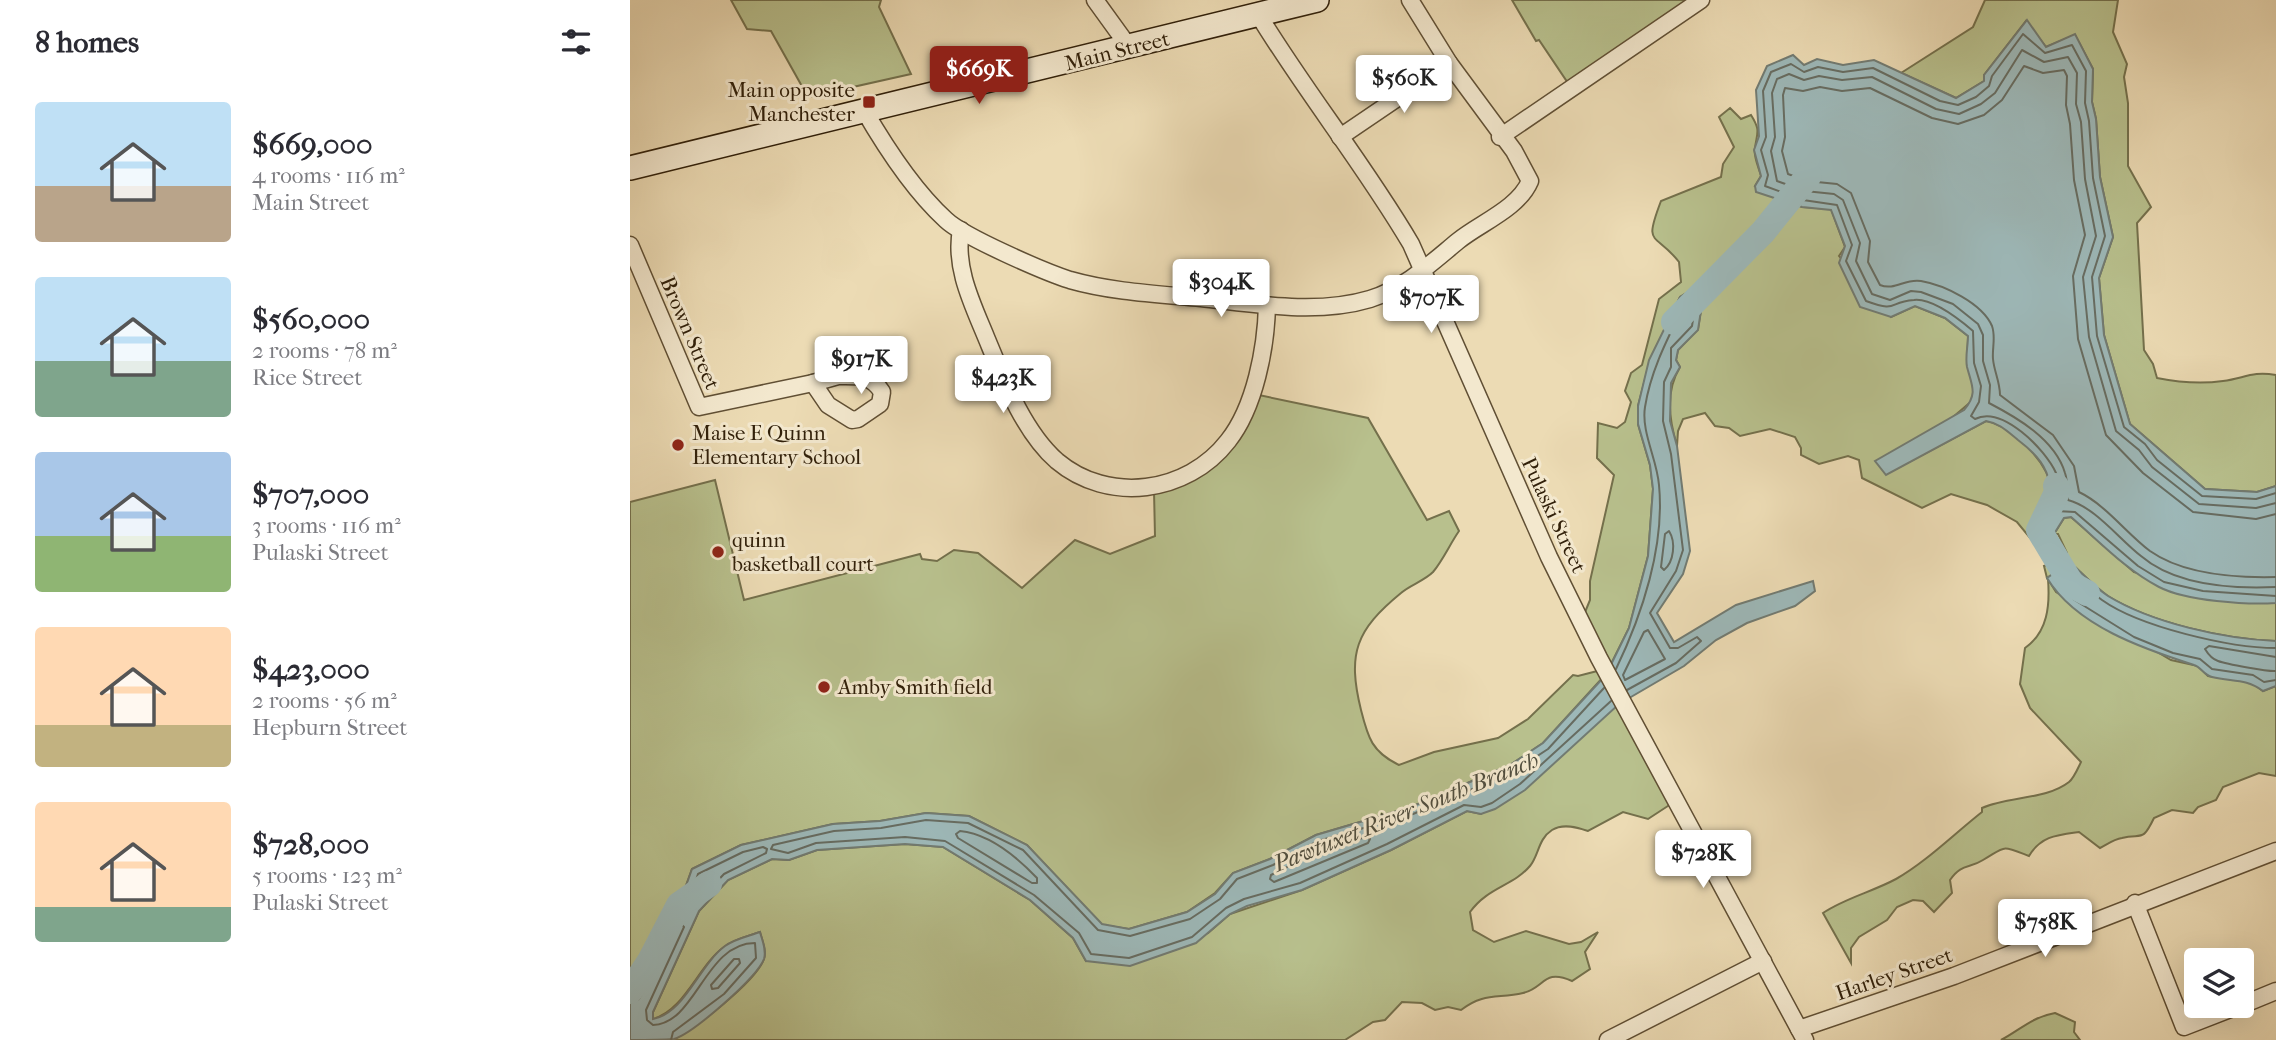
<!DOCTYPE html>
<meta charset="utf-8">
<style>
body{margin:0;font-family:"IM FELL French Canon",serif;background:#f2f2f3;color:#2b2b33;height:100vh;display:flex;flex-direction:column;font-size:26px;white-space:nowrap}
*{box-sizing:border-box;margin:0}
p{font-size:23px;color:#7c7c81}
.icon{flex:none;width:38px;height:38px;fill:none;stroke:currentColor;stroke-width:2;stroke-linecap:round;stroke-linejoin:round}
.map{position:relative;flex:1;overflow:hidden}
.details{display:flex;flex-direction:column;background:#fff;width:630px}
.details>*{flex:none}
.buttons{position:absolute;left:1554px;top:948px;display:grid;gap:14px}
.buttons a{display:grid;place-items:center;width:70px;height:70px;border-radius:7px;background:#fff;box-shadow:0 7px 28px #0002;font-size:35px}
.price{position:absolute;translate:-50% -60px;padding:0 16px;border-radius:7px;background:#fff;color:#222;font-size:23px;line-height:46px;filter:drop-shadow(0 2px 4px #0008)}
.price::after{content:'';position:absolute;left:50%;top:42px;width:21px;height:16px;margin-left:-10px;background:inherit;clip-path:polygon(0 0,100% 0,50% 100%)}
.price.on{background:#8f2418;color:#fff}
ul{padding:0;list-style:none}
li{display:flex;align-items:center;gap:21px;height:175px;padding:0 35px}
li span{display:grid;place-items:center;flex:none;width:196px;height:140px;border-radius:7px;color:#555}
li>.icon{margin-inline-start:auto}
span .icon{width:84px;height:84px;fill:#fffc;stroke-width:1}
li b{font-size:30px}
h2{display:flex;justify-content:space-between;align-items:center;height:84px;padding:0 35px;font-size:30px}
main{display:flex;flex:1;min-height:0}
.map>svg:first-child{display:block}
.green{fill:#b8c08d;stroke:#74704c;stroke-width:2}
.water{fill:#9db8b8;stroke:#727b72;stroke-width:2}
.lines{fill:none;stroke-linecap:round;stroke-linejoin:round}
.shore{stroke:#676c61;stroke-width:2}
.river{stroke:#9db8b8;stroke-width:26}
.street-casing{stroke:#604f34;stroke-width:19}
.secondary-casing{stroke:#31200a;stroke-width:26}
.street{stroke:#f3e8ce;stroke-width:16}
.secondary{stroke:#f3e8ce;stroke-width:23}
.poi-dot{fill:#8f2418;stroke:#f3e8ce;stroke-width:2.5}
.labels{text-anchor:middle;dominant-baseline:central;stroke-width:6;stroke-linejoin:round;paint-order:stroke}
.street-label{font-size:21px;fill:#31200a;stroke:#f3e8ce}
.poi-label{font-size:21px;fill:#31200a;stroke:#f3e8ce;text-anchor:start}
.water-label{font-size:23px;font-style:italic;fill:#514e3e;stroke:#f3e8ce}
</style>
<main>
<section class="details">
<h2>8 homes<svg class="icon" aria-label="filters" viewBox="0 0 24 24"><path d="M4 7h16M4 17h16"/><circle cx="9" cy="7" r="2"/><circle cx="15" cy="17" r="2"/></svg></h2>
<ul>
<li><span style="background:linear-gradient(#bfe0f5 60%,#b9a48a 0)"><svg class="icon" aria-label="home" viewBox="0 0 24 24"><path d="M3 11l9-7 9 7M6 9v11h12V9"/></svg></span><div><b>$669,000</b><p>4 rooms · 116 m²</p><p>Main Street</p></div></li>
<li><span style="background:linear-gradient(#bfe0f5 60%,#7fa58c 0)"><svg class="icon" aria-label="home" viewBox="0 0 24 24"><path d="M3 11l9-7 9 7M6 9v11h12V9"/></svg></span><div><b>$560,000</b><p>2 rooms · 78 m²</p><p>Rice Street</p></div></li>
<li><span style="background:linear-gradient(#a9c7e8 60%,#8fb573 0)"><svg class="icon" aria-label="home" viewBox="0 0 24 24"><path d="M3 11l9-7 9 7M6 9v11h12V9"/></svg></span><div><b>$707,000</b><p>3 rooms · 116 m²</p><p>Pulaski Street</p></div></li>
<li><span style="background:linear-gradient(#ffd9b3 70%,#c2b280 0)"><svg class="icon" aria-label="home" viewBox="0 0 24 24"><path d="M3 11l9-7 9 7M6 9v11h12V9"/></svg></span><div><b>$423,000</b><p>2 rooms · 56 m²</p><p>Hepburn Street</p></div></li>
<li><span style="background:linear-gradient(#ffd9b3 75%,#7fa58c 0)"><svg class="icon" aria-label="home" viewBox="0 0 24 24"><path d="M3 11l9-7 9 7M6 9v11h12V9"/></svg></span><div><b>$728,000</b><p>5 rooms · 123 m²</p><p>Pulaski Street</p></div></li>
</ul>
</section>
<div class="map">
<svg width="1646" height="1040" viewBox="0 0 1646 1040">
<rect width="100%" height="100%" fill="#ecdbb4"/>
<filter id="stains"><feTurbulence type="fractalNoise" baseFrequency=".00286" numOctaves="4"/><feColorMatrix values="0 0 0 0 .2 0 0 0 0 .09 0 0 0 0 .02 0 0 0 .5 -.17"/></filter>
<radialGradient id="worn" r=".72"><stop offset=".6" stop-color="#630" stop-opacity="0"/><stop offset="1" stop-color="#630" stop-opacity=".3"/></radialGradient>
<g class="green">
<polygon points="101,0 251,0 249,7 281,74 178,97 141,31 117,29"/>
<polygon points="882,0 1054,0 1058,7 942,89 909,40 906,41"/>
<path d="M1355 0H1488L1483 32 1497 64 1494 77 1498 103V166L1521 207 1507 223 1514 350 1523 364 1527 378C1547 382 1572 384 1593 381 1615 378 1622 371 1646 375V486L1627 492 1575 489 1500 424 1474 335 1469 278 1483 237 1470 177 1466 119 1462 102 1463 69 1445 35 1416 47 1396 21 1354 75V81L1326 98 1271 73 1343 27Z"/>
<path d="M1100 108 1111 119 1121 115C1131 131 1127 132 1125 148 1123 156 1129 168 1131 176L1125 186 1172 207 1201 209 1215 247 1209 256 1261 317 1285 306 1315 318 1338 336 1337 364 1344 386 1343 400 1256 474 1356 421C1382 425 1423 466 1422 494 1421 508 1413 523 1409 536L1400 538 1387 522 1357 505 1321 494 1292 508 1232 478 1229 460 1218 456 1189 464 1171 455V448L1165 437 1140 429 1110 436 1099 428 1085 426 1075 413 1053 419 1048 431 1047 446C1039 419 1035 392 1050 367L1046 360 1048 350 1068 329 1072 304 1061 290 1050 297 1020 360 1008 406V424L1020 465 1023 489 1018 556 999 628 976 674 913 743 880 765 781 807 686 835 640 859 603 873 585 893 557 912 499 929 472 925 397 845 339 816 296 813 250 821 203 824 111 845 62 869 48 908 0 1001V502L85 480 114 600 290 554 292 559 307 561 324 550 348 553 392 588 445 540 480 554 525 536 524 491 592 446 619 393 738 418 797 520 819 511 829 531C820 544 813 560 803 572 794 581 780 585 771 593 726 630 717 653 731 710 738 738 742 752 769 765L804 752 868 738 898 719 943 675 948 676 975 669 951 622 960 600V581L984 475 967 458 968 423 987 428 995 422 1001 402 995 391 1001 373 1012 365 1029 299 1051 282 1049 262C1025 231 1013 248 1031 201L1091 177 1093 164 1104 147 1089 117Z"/>
<path d="M1441 517 1504 572 1646 603V641C1594 639 1522 623 1478 596 1466 588 1455 576 1445 567L1427 571 1417 578 1414 566 1434 559 1437 553 1428 534H1424L1434 518Z"/>
<path d="M1418 579 1426 592 1541 660 1568 666 1578 676 1621 682 1633 691 1646 686V776L1629 773 1593 787 1586 800 1568 807 1563 813 1542 810 1524 818C1512 843 1512 833 1492 838 1484 839 1476 845 1470 848L1449 832C1427 835 1411 836 1399 856 1370 845 1377 846 1353 860 1339 869 1332 863 1320 880L1322 893 1304 912 1293 901 1283 900 1267 907 1257 920 1229 937 1221 948V963L1193 913C1215 898 1242 892 1266 879 1296 862 1324 834 1352 812V808C1378 796 1416 800 1439 782 1444 778 1448 768 1451 762L1400 708 1390 684 1395 648C1418 632 1420 605 1418 579Z"/>
<path d="M989 704 1044 802 1018 819 993 812 958 831C947 827 933 823 922 830 908 839 909 855 900 866 883 886 858 887 840 912L843 930 864 942 896 931 939 944 951 942 968 932 955 952 960 969 942 981C913 968 915 988 893 993 868 999 854 992 831 1010L818 1007 805 1010 792 1003 772 1002 755 1020 743 1022 715 1040H43C66 1027 125 983 134 959 137 951 132 940 130 932 119 936 104 939 94 947 68 966 55 1010 23 1019V1012L69 911 98 880 142 859 159 860 187 850 275 844 313 847 400 900 443 938 456 961 578 933 600 914 672 890 761 850 837 811 851 814Z"/>
<path d="M1425 1013 1445 1022 1444 1032 1450 1040H1371C1390 1030 1402 1017 1425 1013Z"/>
</g>
<g class="water">
<path d="M1397 20 1416 47 1445 34 1463 69 1462 102 1466 119 1470 177 1483 237 1469 278 1474 335 1500 424 1575 489 1627 492 1646 486V603C1617 605 1556 601 1529 587 1496 570 1469 541 1441 517L1434 518 1424 534 1410 541 1409 536C1423 492 1429 471 1388 440 1378 432 1369 423 1356 421L1256 475 1245 461 1334 410C1348 394 1342 386 1337 367 1335 357 1338 346 1338 336L1315 318 1285 306 1261 317 1230 307 1209 263 1215 246 1201 210 1172 207 1126 192 1125 186 1131 176 1124 150 1129 136 1126 90 1137 66 1163 55 1174 65 1187 59 1213 65 1244 60 1326 98 1354 81V75Z"/>
<path d="M1062 290 1072 304 1068 330 1048 350 1046 360 1050 367 1041 383 1040 421 1047 446 1060 551 1053 574 1027 613 1044 642 1106 605 1183 581 1185 591 1165 606 1117 623 1086 640 1054 666 989 704 895 790 865 809 851 814 837 811 761 850 672 890 617 906 600 914 566 943 500 966 456 961 443 938 400 900 313 847 275 844 187 850 159 860 142 859 98 880 69 911 23 1012V1019C55 1013 69 965 95 946 104 939 119 936 130 932 132 940 137 950 134 959 127 977 64 1033 44 1039 32 1040 13 1040 0 1040V1001L48 908 62 869 111 845 203 824 250 821 296 813 339 816 397 845 472 924 499 929 557 912 585 894 603 873 640 859 686 835 781 807 880 765 913 743 976 675 999 628 1018 556 1023 489 1020 465 1008 424V406L1019 360 1050 297Z"/>
<path d="M1445 567C1455 576 1466 588 1478 596 1522 623 1594 639 1646 641V686L1633 691C1616 678 1601 682 1582 677 1574 675 1571 667 1564 665 1514 649 1446 626 1417 578L1427 571Z"/>
</g>
<g class="lines">
<g class="shore">
<path d="M1646 493 1626 499 1572 496 1527 460 1515 444 1494 427 1467 336 1462 277 1475 236 1463 178 1459 121 1455 103 1456 71 1442 45 1415 53 1393 34 1362 76 1359 86 1346 97 1328 105 1310 101 1243 68 1213 72 1188 67 1174 72 1161 64 1141 72 1133 91 1136 137 1131 150 1138 175 1135 186 1173 200 1207 205 1222 245 1216 261 1236 301C1269 313 1257 302 1284 300 1302 298 1330 320 1343 331L1344 363 1351 386 1349 402 1341 416 1345 419C1372 405 1415 449 1426 473 1432 486 1425 499 1426 511L1445 512 1508 566 1534 582 1573 591 1646 596"/>
<path d="M1646 503 1626 508 1569 504 1522 467 1509 450 1486 431 1459 337 1453 277 1466 236 1455 179 1451 122 1446 104 1447 73 1438 57 1414 62 1392 50 1365 93 1351 104 1329 114 1306 109 1242 77 1212 80 1189 76 1174 80 1159 74 1147 79 1142 93 1145 137 1141 151 1147 181 1175 191 1204 194 1213 200 1230 243 1226 261 1242 294 1260 300 1281 291 1291 292 1323 304 1348 324 1353 335V361L1360 385 1359 403C1386 417 1425 439 1435 473 1438 481 1437 492 1438 500 1465 507 1489 539 1511 556 1546 586 1602 589 1646 587"/>
<path d="M1646 514 1626 519 1563 512 1513 473 1476 435 1448 339 1443 276 1455 235 1444 180 1440 124 1436 105 1437 76 1434 70 1413 73 1394 66 1372 100 1354 115 1328 124 1302 118 1240 88 1212 91 1190 87 1173 91 1155 88 1153 95 1155 137 1152 151 1158 174 1177 181 1207 184 1221 193 1240 241 1238 262 1250 285C1265 291 1275 278 1291 281 1314 285 1352 303 1362 326 1366 337 1362 348 1363 359 1364 371 1370 382 1370 395L1423 435 1444 466 1449 492C1476 505 1496 533 1520 551 1554 575 1605 578 1646 577"/>
<path d="M1039 531C1046 542 1044 562 1034 570L1031 567 1035 534Z"/>
<polygon points="1018,630 1035,659 995,680 993,675 1014,632"/>
<path d="M1646 648C1600 648 1510 627 1472 600 1462 593 1453 583 1443 575L1428 580 1443 599 1504 637 1543 653 1570 659 1582 669 1623 675 1634 682 1646 680"/>
<path d="M1646 657 1579 646 1575 649C1578 654 1582 659 1588 661 1596 664 1639 672 1646 671"/>
<path d="M986 669C1012 615 1035 546 1029 485 1027 459 1011 432 1015 407 1021 369 1039 336 1055 303L1059 300 1065 306 1062 326 1041 348V367L1034 382 1033 421 1041 454 1053 550 1046 571 1020 613 1040 648H1048L1067 637 1071 641 1046 663 997 690"/>
<polyline points="974,688 918,749 883,772 783,814 688,841 643,865 607,879 590,899 560,919 500,936 468,930 393,850 338,823 296,820 251,828 204,831 143,845 141,849 158,853 186,843 275,837 315,841 404,895 449,933 461,954 499,958 562,937 596,908 614,899 670,883 757,844 834,805 851,807 862,803 890,784 981,701"/>
<path d="M330 831C360 834 388 858 407 878V883H402L328 838 326 834Z"/>
<polygon points="736,837 740,839 738,843 644,882 640,879 641,875 692,850"/>
<polygon points="133,847 137,849 136,853 94,874 62,908 57,907 68,874 113,852"/>
<polygon points="104,959 109,959 110,963 88,988 82,989 81,985"/>
<path d="M0 1003 9 999 49 922 54 927 16 1010 17 1020 23 1025C66 1024 75 943 125 943L126 958 94 994 43 1032 41 1040"/>
</g>
<g class="river">
<polyline points="1044,322 1133,232 1179,175"/>
<polyline points="1426,486 1428,490 1409,530 1442,585 1457,593"/>
<polyline points="0,991 20,961 49,905 79,884"/>
</g>
<defs>
<g id="street">
<polyline points="465,0 499,47"/>
<path d="M628 14C676 93 734 164 781 244L919 557 969 658 1175 1040"/>
<path d="M234 110C256 148 283 190 316 220 334 237 415 272 440 280 482 292 528 294 571 298 625 304 687 315 740 299 775 288 800 264 828 241 850 223 888 209 900 181L884 151 819 63 780 0"/>
<polyline points="710,137 819,63"/>
<polyline points="870,137 1071,0"/>
<path d="M331 230C324 267 342 303 356 337 373 378 393 431 427 461 478 504 557 494 598 441 625 407 636 348 637 305"/>
<polyline points="0,245 69,407 183,383"/>
<path d="M208 376C227 376 241 374 252 392L250 404 228 419 222 420 198 405 183 383Z"/>
<polyline points="1505,903 1554,1027 1608,1006"/>
<polyline points="1612,1005 1646,991"/>
<polyline points="1169,1029 1324,976 1646,851"/>
<polyline points="978,1040 1133,961"/>
</g>
<polyline id="secondary" points="0,168 687,0"/>
</defs>
<use href="#street" class="street-casing"/>
<use href="#secondary" class="secondary-casing"/>
<use href="#street" class="street"/>
<use href="#secondary" class="secondary"/>
</g>
<g class="poi-dot">
<rect x="232" y="95" width="14" height="14" rx="3.5"/>
<circle cx="48" cy="445" r="7"/>
<circle cx="88" cy="552" r="7"/>
<circle cx="194" cy="687" r="7"/>
</g>
<g class="labels">
<g class="street-label">
<text transform="translate(487 51) rotate(-14)">Main Street</text>
<text transform="translate(60 333) rotate(67)">Brown Street</text>
<text transform="translate(924 515) rotate(65)">Pulaski Street</text>
<text transform="translate(1264 974) rotate(-19)">Harley Street</text>
</g>
<g class="poi-label">
<text x="225" y="90" text-anchor="end">Main opposite<tspan x="225" dy="24">Manchester</tspan></text>
<text x="62" y="433">Maise E Quinn<tspan x="62" dy="24">Elementary School</tspan></text>
<text x="102" y="540">quinn<tspan x="102" dy="24">basketball court</tspan></text>
<text x="208" y="687">Amby Smith field</text>
</g>
<g class="water-label">
<text transform="translate(776 812) rotate(-22)">Pawtuxet River South Branch</text>
</g>
</g>
<rect width="100%" height="100%" filter="url(#stains)"/>
<rect width="100%" height="100%" fill="url(#worn)"/>
</svg>
<div class="buttons">
<a><svg class="icon" aria-label="layers" viewBox="0 0 24 24"><path d="M12 4l9 5-9 5-9-5zM3 14l9 5 9-5"/></svg></a>
</div>
<b class="price on" style="left:349px;top:106px">$669K</b>
<b class="price" style="left:774px;top:115px">$560K</b>
<b class="price" style="left:591px;top:319px">$304K</b>
<b class="price" style="left:801px;top:335px">$707K</b>
<b class="price" style="left:231px;top:396px">$917K</b>
<b class="price" style="left:373px;top:415px">$423K</b>
<b class="price" style="left:1073px;top:890px">$728K</b>
<b class="price" style="left:1415px;top:959px">$758K</b>
</div>
</main>
